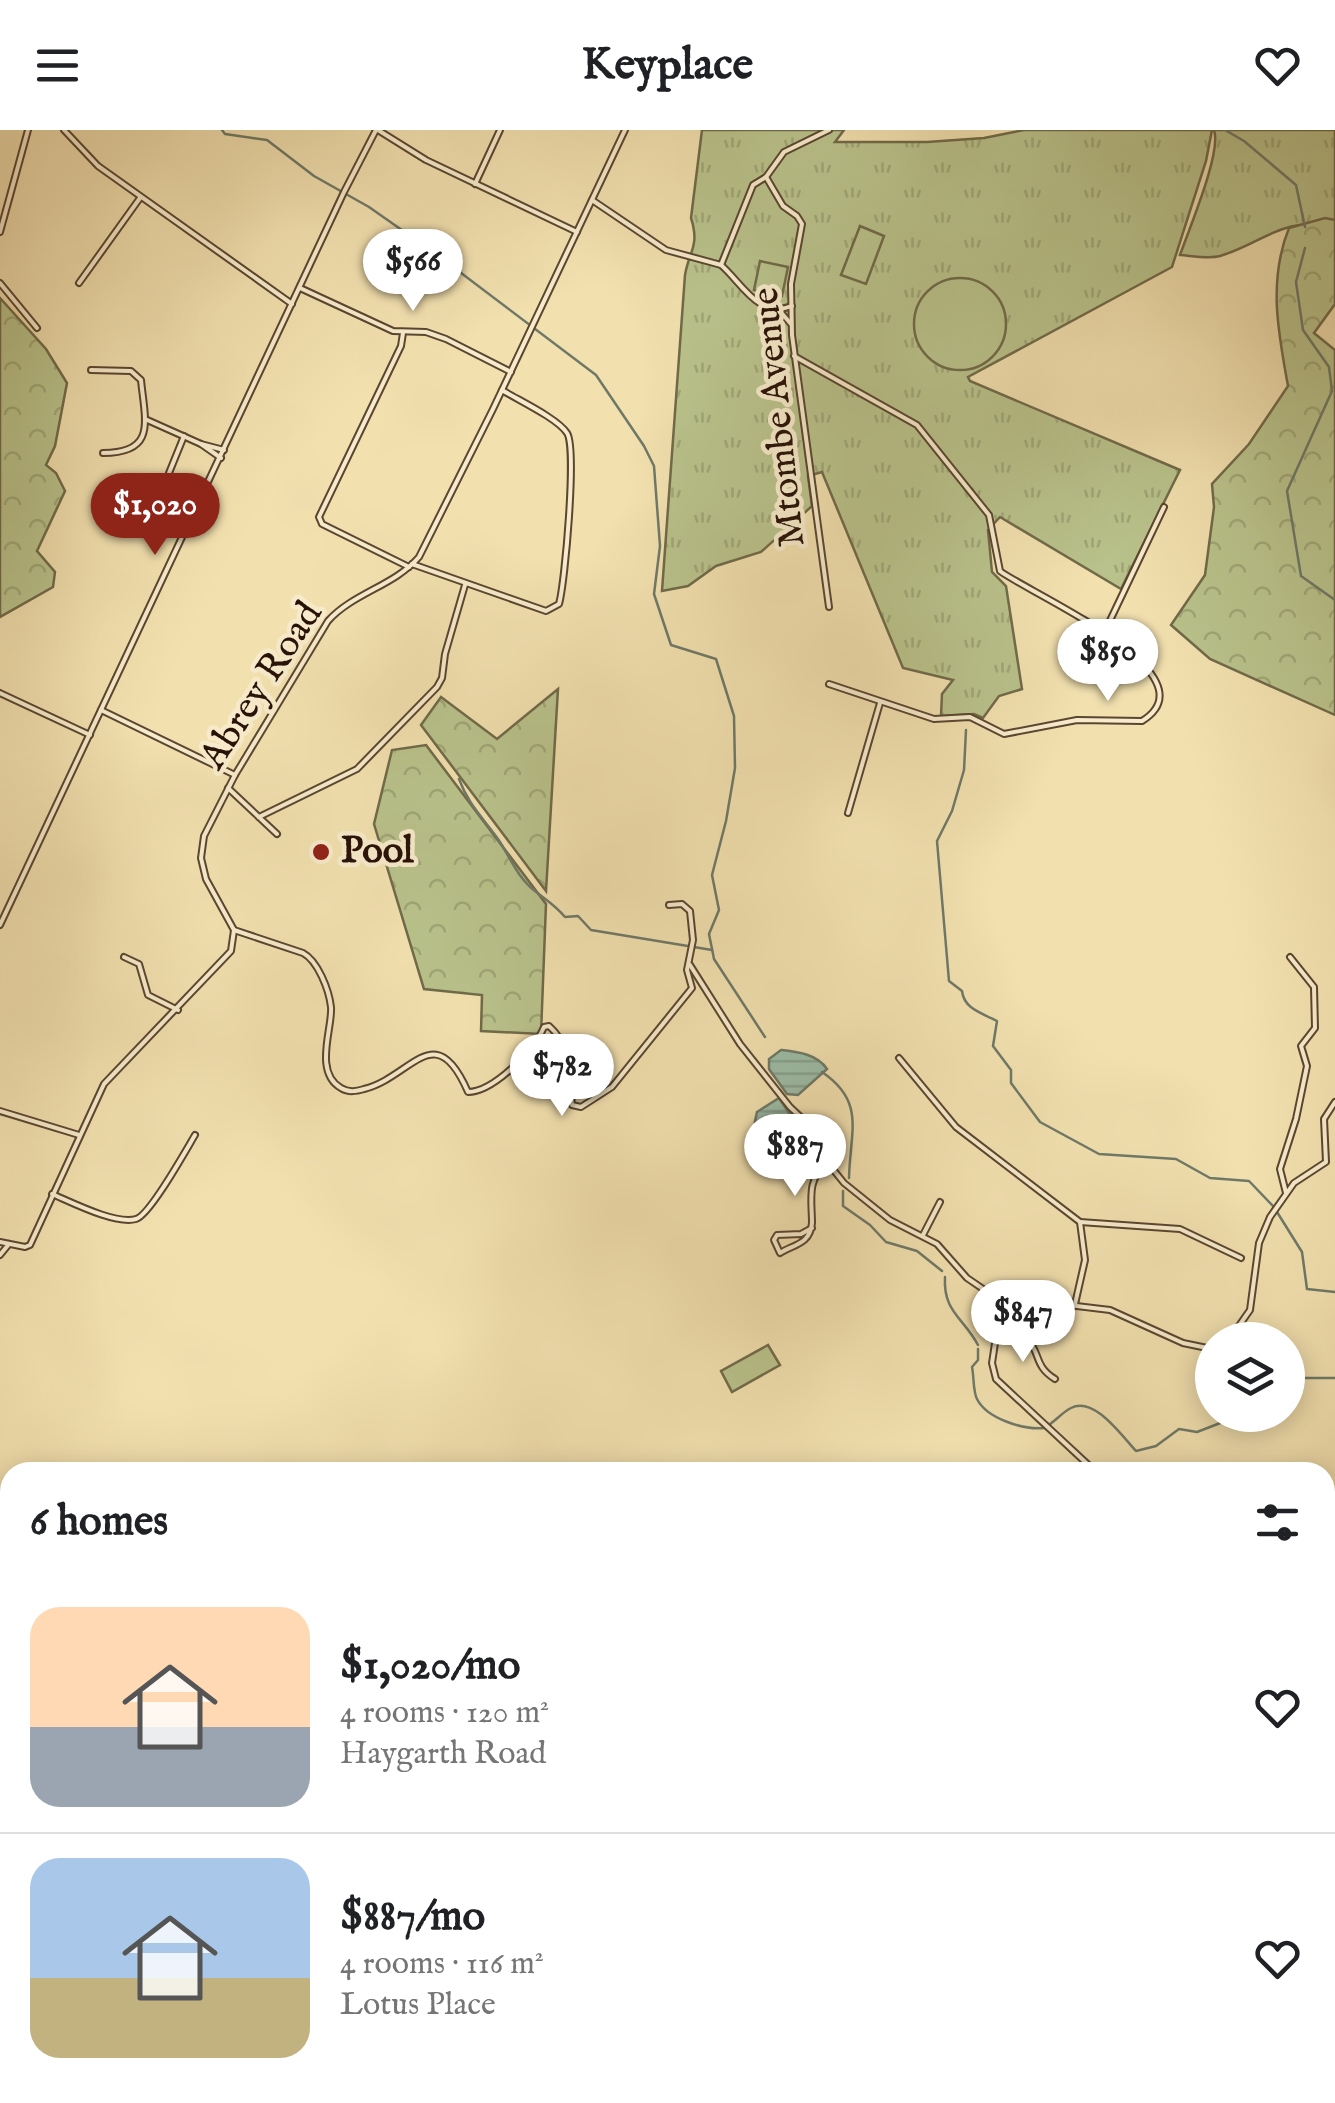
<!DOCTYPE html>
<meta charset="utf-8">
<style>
body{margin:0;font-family:"IM FELL English",serif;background:#f6f6f6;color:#202124;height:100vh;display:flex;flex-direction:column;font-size:38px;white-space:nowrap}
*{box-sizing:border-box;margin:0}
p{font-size:32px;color:#757577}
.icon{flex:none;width:55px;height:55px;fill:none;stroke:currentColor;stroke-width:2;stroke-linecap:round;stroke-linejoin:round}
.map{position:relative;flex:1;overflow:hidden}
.side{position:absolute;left:0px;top:1332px;width:1335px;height:642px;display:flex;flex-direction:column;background:#fff;border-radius:30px 30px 0 0;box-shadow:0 5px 25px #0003}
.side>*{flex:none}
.tools{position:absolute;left:1195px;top:1192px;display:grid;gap:20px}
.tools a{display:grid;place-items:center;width:110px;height:110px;border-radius:50%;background:#fff;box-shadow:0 5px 25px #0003;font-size:50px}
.price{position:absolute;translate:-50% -85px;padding:0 22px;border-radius:35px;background:#fff;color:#222;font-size:32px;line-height:65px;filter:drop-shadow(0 2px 5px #0008)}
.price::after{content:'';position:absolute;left:50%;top:60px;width:30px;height:22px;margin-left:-15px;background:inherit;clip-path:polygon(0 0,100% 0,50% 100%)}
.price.current{background:#8f2418;color:#fff}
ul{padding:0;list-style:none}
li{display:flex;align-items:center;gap:30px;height:250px;padding:0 30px}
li+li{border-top:2px solid #e0e0e0}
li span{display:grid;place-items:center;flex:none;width:280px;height:200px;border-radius:30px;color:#555}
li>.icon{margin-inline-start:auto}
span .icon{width:120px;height:120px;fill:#fffc;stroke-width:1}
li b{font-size:42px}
h2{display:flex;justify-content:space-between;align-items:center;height:120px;padding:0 30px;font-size:42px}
header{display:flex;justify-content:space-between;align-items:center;height:130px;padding:0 30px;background:#fff;font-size:45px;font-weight:700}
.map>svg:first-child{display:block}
.grass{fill:url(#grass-tufts);stroke:#706a49;stroke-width:2.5}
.forest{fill:url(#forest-crowns);stroke:#706a49;stroke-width:2.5}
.pitch{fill:#b9c28b;stroke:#706a49;stroke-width:2.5}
.water{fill:url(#water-rules);stroke:#6e7968;stroke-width:2.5}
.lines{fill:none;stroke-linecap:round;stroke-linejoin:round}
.stream{stroke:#6e7968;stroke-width:2.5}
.street-casing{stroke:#5a4631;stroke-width:8}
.secondary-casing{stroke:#281207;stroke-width:10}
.street{stroke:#f7ebcb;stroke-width:4}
.secondary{stroke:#f7ebcb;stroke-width:6}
.poi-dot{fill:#8f2418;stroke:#f7ebcb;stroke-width:4}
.labels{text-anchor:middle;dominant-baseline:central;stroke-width:9;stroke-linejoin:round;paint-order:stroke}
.street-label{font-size:38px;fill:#281207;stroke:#f7ebcb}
.poi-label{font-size:38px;font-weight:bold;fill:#281207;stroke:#f7ebcb;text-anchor:start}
</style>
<header><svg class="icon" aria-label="menu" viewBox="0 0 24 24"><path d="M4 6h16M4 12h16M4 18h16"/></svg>Keyplace<svg class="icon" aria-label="heart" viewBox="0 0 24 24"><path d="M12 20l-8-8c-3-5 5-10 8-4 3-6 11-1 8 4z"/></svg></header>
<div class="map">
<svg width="1335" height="1973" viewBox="0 0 1335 1973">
<defs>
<pattern id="grass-tufts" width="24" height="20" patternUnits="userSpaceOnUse" patternTransform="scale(2.5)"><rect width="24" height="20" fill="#b9c28b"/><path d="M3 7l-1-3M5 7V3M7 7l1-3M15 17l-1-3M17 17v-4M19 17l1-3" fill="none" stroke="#9fa676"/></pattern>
<pattern id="forest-crowns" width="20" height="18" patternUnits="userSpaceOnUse" patternTransform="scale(2.5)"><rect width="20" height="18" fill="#b9c28b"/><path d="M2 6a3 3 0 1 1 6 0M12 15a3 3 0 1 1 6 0" fill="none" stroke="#9fa676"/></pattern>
<pattern id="water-rules" width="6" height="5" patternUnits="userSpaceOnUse" patternTransform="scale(2.5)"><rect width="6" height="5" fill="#9cbda8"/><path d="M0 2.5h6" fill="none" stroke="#86a18f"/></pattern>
</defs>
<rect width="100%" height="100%" fill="#f2e0af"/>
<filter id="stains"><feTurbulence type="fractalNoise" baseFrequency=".002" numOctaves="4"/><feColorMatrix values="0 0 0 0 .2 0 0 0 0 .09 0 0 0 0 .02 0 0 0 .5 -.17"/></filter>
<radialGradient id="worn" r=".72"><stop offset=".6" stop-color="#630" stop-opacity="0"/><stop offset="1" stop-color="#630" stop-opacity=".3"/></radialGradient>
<g class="grass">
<path d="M702 0H844L835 12H927L984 8 1024 0H1212L1206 31 1172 137 968 247 970 251 1180 340 1121 459 1000 387 988 400 992 442 1006 456 1022 559 999 566 983 588 974 584 941 586 942 564 953 550 903 538 822 342 808 346 812 376 761 422 716 436 688 456 662 461 685 145C689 121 700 116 691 88Z"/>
<path d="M1214 0H1335V98C1282 85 1266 112 1220 126 1209 129 1193 126 1180 125 1189 99 1222 22 1214 0Z"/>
</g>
<g class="forest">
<path d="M1325 88 1335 90V174L1314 203 1335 220V585L1210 529 1171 495 1205 445 1214 377 1212 354 1249 314 1288 256C1278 202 1268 150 1289 98Z"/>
<polygon points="0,168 46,219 67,253 55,316 46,335 56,343 65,361 37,421 55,442 53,457 0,487"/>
<polygon points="558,559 546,761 421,595 441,567 497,609"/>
<polygon points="426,615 546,774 541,904 481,901 482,865 424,859 374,694 392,620"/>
<polygon points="441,1965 563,1965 569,1967 568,1973 431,1973"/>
</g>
<g class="pitch">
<polygon points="860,96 884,106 866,154 841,145"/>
<polygon points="760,131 788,137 782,166 754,160"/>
<circle cx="960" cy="194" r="46"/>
<polygon points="768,1215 780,1235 732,1262 721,1241"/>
</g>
<g class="water">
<path d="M781 920C798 922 817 924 827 939L798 965 787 964 769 939V929Z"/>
<polygon points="779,968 797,995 798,1003 772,1025 759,1029 759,1026 753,1026 748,1005 754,996 757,982"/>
</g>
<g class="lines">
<g class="stream">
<polyline points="222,0 225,4 267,10 314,46 369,77 436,124 596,245 644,316 654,336 660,416 654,464 671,515 716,529 734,586 735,638 726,691 712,745 719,780 709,804 714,829 765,907"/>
<polyline points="1225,0 1244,11 1296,55 1305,97"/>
<polyline points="1305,118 1296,152 1303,200 1329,237 1332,261 1287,361 1301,446 1335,470"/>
<path d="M966 600 964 640 952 681 937 711 949 851 962 861C964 879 982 883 997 891L993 916 1011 940V953L1040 992 1099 1024 1176 1029 1210 1048 1249 1051 1273 1076"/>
<path d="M459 649C468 674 483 688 498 709 510 727 517 747 535 761 546 770 555 775 565 787L578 786 591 800 712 820"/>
<path d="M822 942C866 972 850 1001 849 1048"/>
<polyline points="775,1027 790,1038 792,1036"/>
<polyline points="843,1061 843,1076 870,1095 886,1112 917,1121 942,1141"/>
<polyline points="1277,1082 1302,1122 1307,1159 1335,1162"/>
<path d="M945 1147C943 1182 963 1187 978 1215"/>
<path d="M978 1219V1230L972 1237C974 1246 973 1262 977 1269 987 1289 1024 1300 1044 1298 1054 1293 1061 1283 1071 1278 1094 1266 1121 1305 1136 1321L1156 1316 1179 1299 1197 1302 1241 1285"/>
<polyline points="1288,1252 1295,1248 1335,1248"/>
</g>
<defs>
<g id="street">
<polyline points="64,0 98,36 292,174"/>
<polyline points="378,0 426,30 577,102"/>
<polyline points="766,47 783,76 797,86 802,94 791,154 792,205 829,477"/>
<polyline points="475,54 500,0"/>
<polyline points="592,70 666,120 721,135 753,55 766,47 784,22 829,0"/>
<polyline points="0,102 28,0"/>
<path d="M721 135C742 153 758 189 792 176"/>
<polyline points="0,153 37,198"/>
<polyline points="79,153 140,68"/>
<polyline points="300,158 393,201 426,202 446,209 511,242"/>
<polyline points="778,179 791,194"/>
<polyline points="403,203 401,216 319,387 322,394 409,437"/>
<path d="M794 226 917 295 989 385 1000 441C1025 461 1218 544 1142 591L1077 590 1004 604 970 587 934 589 829 554"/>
<path d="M91 240 131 241 141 250C145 291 157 323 103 323"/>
<polyline points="145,289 201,314 224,320"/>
<polyline points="201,314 221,328"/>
<polyline points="169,343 184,306"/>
<path d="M412 434 546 481 559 474C565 453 577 318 567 303 557 288 518 270 502 260"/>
<polyline points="1097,497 1084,529 1108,546"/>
<polyline points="1105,501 1164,377"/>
<polyline points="0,563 90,605"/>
<polyline points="101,580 235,645"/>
<polyline points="228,658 277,704"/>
<polyline points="848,683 880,573"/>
<polyline points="259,687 357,639 437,557 442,548 445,524 465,455"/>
<polyline points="0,795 344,62 376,0"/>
<path d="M234 800 303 823C318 831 329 860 331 877 333 897 313 942 341 958 349 963 357 961 364 959 412 947 435 886 468 962 493 962 534 921 544 897L549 896C573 917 569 947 572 975L581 977 612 957 692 858 687 840 693 810 690 781 682 774 669 775"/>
<polyline points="124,827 139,834 148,865 178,880"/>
<polyline points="690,835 740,914 790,977 808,994 810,1011 844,1053 890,1090 937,1114 967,1148 986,1161 1002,1167 1110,1180 1183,1213 1212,1219"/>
<polyline points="899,928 956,997 1080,1092 1085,1130 1075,1174"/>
<polyline points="0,981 79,1005"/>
<polyline points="1286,1063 1280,1039 1296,989 1307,936 1301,916 1315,898 1314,857 1290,827"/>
<path d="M52 1064C71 1072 116 1095 136 1089 150 1085 186 1020 195 1005"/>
<polyline points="1080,1092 1180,1099 1241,1128"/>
<path d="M812 1098 801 1104 777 1105 774 1110 780 1123C795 1114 810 1114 812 1093 812 1071 806 1048 827 1035"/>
<polyline points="923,1105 940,1072"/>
<path d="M0 1112 25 1117 30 1115 104 954 231 821 234 800 206 749 201 728 204 706 235 645 328 491C353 463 394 456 419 427L493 279 625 0"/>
<polyline points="0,1125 9,1114"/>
<polyline points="1002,1167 992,1233 996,1249 1096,1342"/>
<path d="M997 1200C1052 1209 1024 1230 1055 1249"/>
<polyline points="1229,1210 1250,1180 1259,1113 1270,1087 1294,1053 1326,1032 1324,989 1335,972"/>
</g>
<g id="secondary">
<polyline points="1325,1442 1335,1445"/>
<polyline points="0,1928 10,1927"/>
</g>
</defs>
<use href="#street" class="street-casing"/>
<use href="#secondary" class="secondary-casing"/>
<use href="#street" class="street"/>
<use href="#secondary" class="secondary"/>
</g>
<circle class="poi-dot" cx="321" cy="722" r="10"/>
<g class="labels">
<g class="street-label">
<text transform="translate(780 287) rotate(-96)">Mtombe Avenue</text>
<text transform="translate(262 556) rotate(-57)">Abrey Road</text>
</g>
<g class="poi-label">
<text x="341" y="722">Pool</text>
</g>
</g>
<rect width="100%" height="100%" filter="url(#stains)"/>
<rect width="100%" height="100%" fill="url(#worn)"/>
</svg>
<div class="tools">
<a><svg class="icon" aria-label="layers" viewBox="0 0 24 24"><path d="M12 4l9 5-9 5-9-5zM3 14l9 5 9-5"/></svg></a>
</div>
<b class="price" style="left:413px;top:184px">$566</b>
<b class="price current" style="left:155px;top:428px">$1,020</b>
<b class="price" style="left:1108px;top:574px">$850</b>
<b class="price" style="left:562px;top:989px">$782</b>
<b class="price" style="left:795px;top:1069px">$887</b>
<b class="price" style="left:1023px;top:1235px">$847</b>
<section class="side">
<h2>6 homes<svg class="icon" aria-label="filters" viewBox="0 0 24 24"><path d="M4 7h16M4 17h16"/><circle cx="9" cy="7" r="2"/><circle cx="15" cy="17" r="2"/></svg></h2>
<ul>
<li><span style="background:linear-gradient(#ffd9b3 60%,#9aa5b1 0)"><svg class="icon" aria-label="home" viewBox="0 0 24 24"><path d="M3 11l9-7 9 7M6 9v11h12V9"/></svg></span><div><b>$1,020/mo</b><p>4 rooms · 120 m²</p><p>Haygarth Road</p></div><svg class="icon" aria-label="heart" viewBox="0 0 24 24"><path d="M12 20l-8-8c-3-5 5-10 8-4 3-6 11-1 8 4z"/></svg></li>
<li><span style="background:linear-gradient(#a9c7e8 60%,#c2b280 0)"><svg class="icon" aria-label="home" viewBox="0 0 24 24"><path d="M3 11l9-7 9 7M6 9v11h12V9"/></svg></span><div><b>$887/mo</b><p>4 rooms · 116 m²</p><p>Lotus Place</p></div><svg class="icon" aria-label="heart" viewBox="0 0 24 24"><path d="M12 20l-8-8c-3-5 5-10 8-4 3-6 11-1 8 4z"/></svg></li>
</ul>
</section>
</div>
